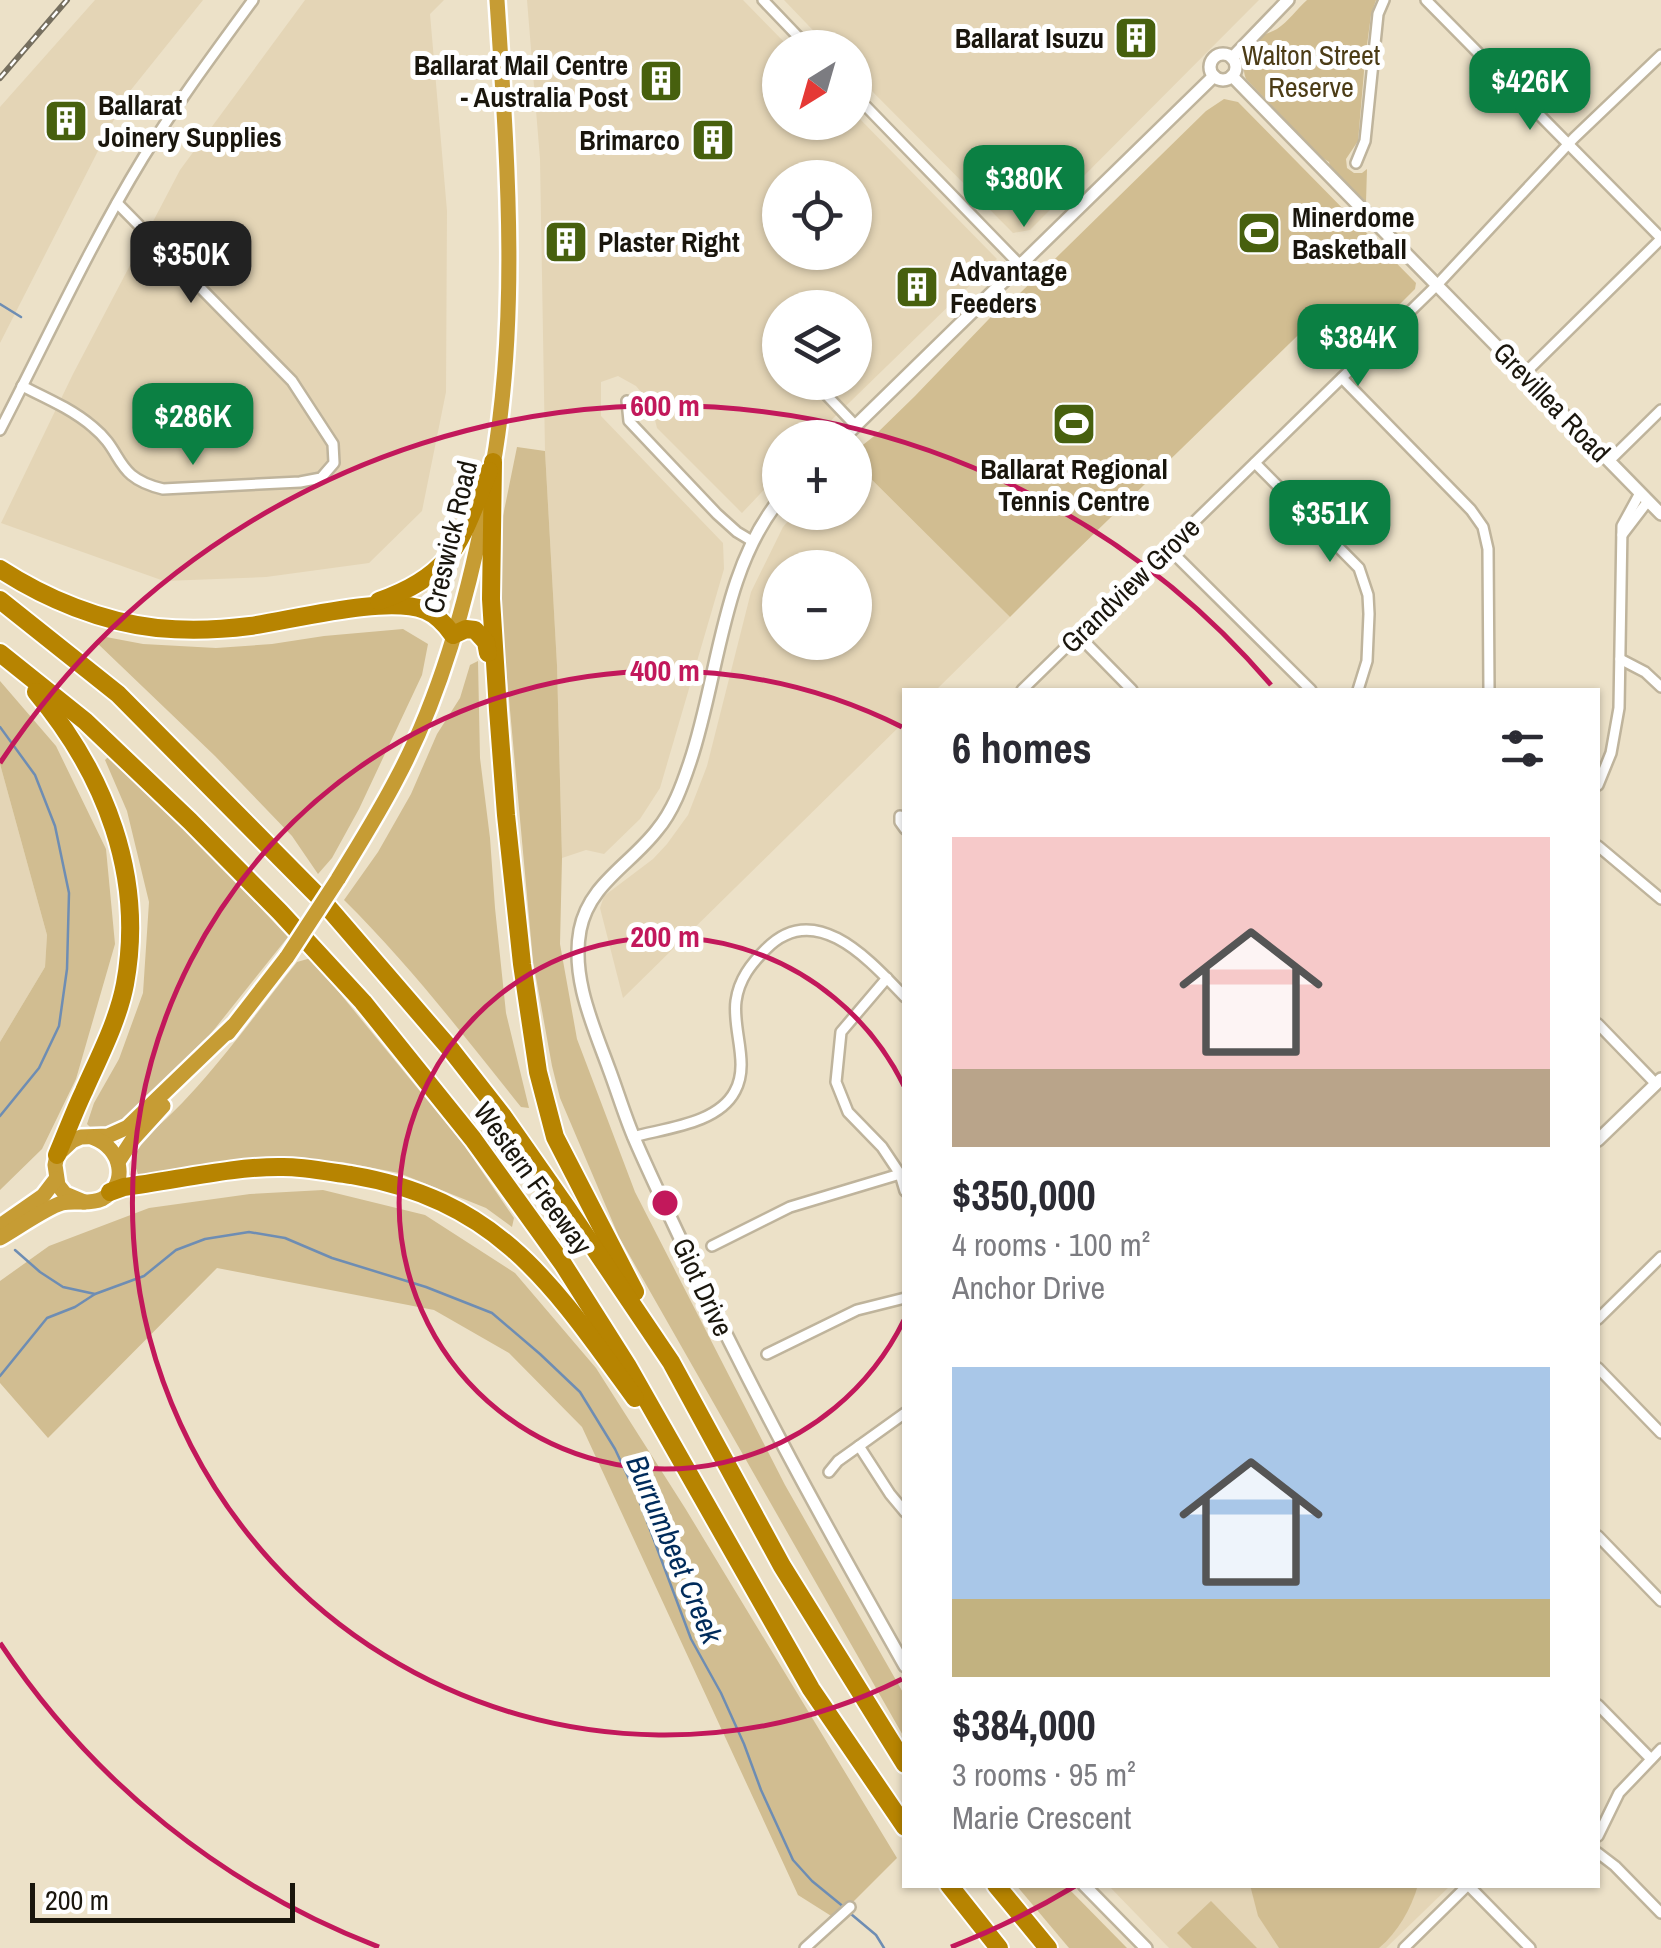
<!DOCTYPE html>
<meta charset="utf-8">
<style>
body{margin:0;font-family:"Archivo Narrow",sans-serif;background:#f7f7f7;color:#2b2b33;height:100vh;display:flex;flex-direction:column;font-size:38px;white-space:nowrap}
*{box-sizing:border-box;margin:0}
p{font-size:32px;color:#7c7c81}
.icon{flex:none;width:55px;height:55px;fill:none;stroke:currentColor;stroke-width:2;stroke-linecap:round;stroke-linejoin:round}
.map{position:relative;flex:1;overflow:hidden}
.details{position:absolute;left:902px;top:688px;width:698px;height:1200px;display:flex;flex-direction:column;background:#fff;border-radius:0px;box-shadow:0 2px 8px #0004}
.details>*{flex:none}
.needle{width:65px;rotate:217deg}
.controls{position:absolute;left:762px;top:30px;display:grid;gap:20px}
.controls a{display:grid;place-items:center;width:110px;height:110px;border-radius:50%;background:#fff;box-shadow:0 2px 8px #0004;font-size:50px}
.scale{position:absolute;left:30px;bottom:25px;width:265px;box-sizing:border-box;padding-left:10px;border:5px solid #1a160d;border-top:0;font-size:28px;line-height:35px;white-space:nowrap;color:#1a160d;-webkit-text-stroke:8px #fff;paint-order:stroke}
.price{position:absolute;translate:-50% -85px;padding:0 22px;border-radius:20px;background:#0b8043;color:#fff;font-size:32px;line-height:65px;filter:drop-shadow(0 2px 5px #0008)}
.price::after{content:'';position:absolute;left:50%;top:60px;width:30px;height:22px;margin-left:-15px;background:inherit;clip-path:polygon(0 0,100% 0,50% 100%)}
.price.selected{background:#222;color:#fff}
ul{padding:0;list-style:none}
li{display:grid;align-content:center;gap:20px;height:530px;padding:0 50px}
li span{display:grid;place-items:center;height:310px;border-radius:0px;color:#555}
li>.icon{margin-inline-start:auto}
span .icon{width:180px;height:180px;fill:#fffc;stroke-width:1}
li b{font-size:42px}
h2{display:flex;justify-content:space-between;align-items:center;height:120px;padding:0 50px;font-size:42px}
.map>svg:first-child{display:block}
.built{fill:#e4d5b6;fill-rule:evenodd}
.green{fill:#d1bd91}
.lines{fill:none;stroke-linecap:round;stroke-linejoin:round}
.stream{stroke:#6e8db3;stroke-width:2.5}
.minor-casing{stroke:#bfb49c;stroke-width:14}
.tertiary-casing{stroke:#bfb49c;stroke-width:16}
.trunk-casing{stroke:#fff;stroke-width:20}
.motorway-casing{stroke:#fff;stroke-width:22}
.minor{stroke:#fff;stroke-width:9}
.tertiary{stroke:#fff;stroke-width:11}
.trunk{stroke:#c69c34;stroke-width:15}
.motorway{stroke:#b78401;stroke-width:18}
.rail-casing{stroke:#766f5f;stroke-width:6}
.rail{stroke:#fff;stroke-width:2.5;stroke-dasharray:8;stroke-linecap:butt}
.trunk-bridge-casing{stroke:#fff;stroke-width:20;stroke-linecap:butt}
.trunk-bridge{stroke:#c69c34;stroke-width:15}
.ring{fill:none;stroke:#c2185b;stroke-width:5}
.labels{text-anchor:middle;dominant-baseline:central;stroke-width:10;stroke-linejoin:round;paint-order:stroke}
.poi-label{font-size:28px;font-weight:bold;fill:#1a160d;stroke:#fff;text-anchor:start}
.park-label{font-size:28px;fill:#4c3c16;stroke:#fff}
.street-label{font-size:28px;fill:#1a160d;stroke:#fff}
.water-label{font-size:30px;font-style:italic;fill:#002b5b;stroke:#fff}
.centre{fill:#c2185b;stroke:#fff;stroke-width:5}
.ring-label{font-size:30px;text-anchor:middle;font-weight:bold;fill:#c2185b;stroke:#fff;stroke-width:10;stroke-linejoin:round;paint-order:stroke}
</style>
<div class="map">
<svg width="1661" height="1948" viewBox="0 0 1661 1948">
<rect width="100%" height="100%" fill="#ece1c8"/>
<g class="built">
<polygon points="95,0 203,0 126,96 0,343 0,107"/>
<polygon points="305,0 444,0 430,14 447,211 446,392 422,511 369,563 266,577 164,581 1,523 73,374 180,170"/>
<path d="M527 0H743L789 47 780 48V122H855V114L997 259 814 437 780 438V473L742 513 657 428 651 404 636 386 618 376 601 382V416L723 543 724 569 660 788 640 819 604 854 586 850 562 858 557 665 545 451 540 159ZM780 178H855V252H780ZM780 308H855V382H780Z"/>
<polygon points="784,0 1259,0 1030,230 1013,233 855,74 855,48 829,47"/>
<path d="M855 463 1010 617 936 690H905V721L623 998 600 908 604 896 653 859 667 844 688 815 707 766 751 592 783 527 795 513 855 512ZM780 568H855V642H780Z"/>
<polygon points="0,764 47,935 45,967 0,1042"/>
<polygon points="1108,1885 1451,1885 1386,1948 1169,1948"/>
</g>
<g class="green">
<path d="M1307 0H1376L1371 15 1365 60 1358 141 1346 159 1347 168 1354 173H1362L1367 169 1366 202 1330 166 1329 162 1321 157 1246 79C1240 63 1246 46 1262 36 1267 33 1272 32 1277 29 1288 22 1297 9 1307 0Z"/>
<polygon points="1224,99 1238,102 1416,283 1415,289 1363,341 1328,306 1071,556 1010,617 855,463 855,451 873,437 915,396 1012,295 1015,298 1206,111"/>
<polygon points="517,447 545,451 557,665 562,858 560,944 577,1039 635,1192 785,1485 905,1696 905,1739 619,1237 560,1098 552,1066 533,961 501,612 503,516"/>
<polygon points="403,629 428,644 422,675 359,809 332,858 318,874 292,836 215,756 96,642 106,637 143,644 216,648 272,644 324,636"/>
<path d="M478 661 480 758 490 838 495 908 506 1013 529 1108 521 1107C464 1036 409 964 344 900L378 852 411 794 437 734 460 698 470 665Z"/>
<polygon points="0,681 56,746 106,849 115,944 76,1079 42,1149 0,1190 0,1042 45,967 47,935 0,764"/>
<polygon points="110,755 151,792 288,937 189,1061 118,1125 95,1132 87,1124 94,1103 119,1059 143,993 149,902 127,811 105,760"/>
<path d="M311 958 464 1145 514 1218 512 1227 486 1208 399 1173 342 1162 293 1160 140 1179 135 1166 134 1146C196 1100 248 1023 297 962Z"/>
<polygon points="323,1190 425,1215 515,1273 596,1368 685,1508 897,1858 836,1919 798,1895 582,1427 509,1353 434,1310 217,1268 48,1438 0,1383 0,1281 49,1246 149,1208 250,1194"/>
<polygon points="1016,1885 1065,1885 1127,1948 1069,1948"/>
<path d="M1250 1885H1418C1411 1909 1398 1932 1379 1948H1279L1258 1916Z"/>
<polygon points="1211,1901 1257,1948 1192,1948 1177,1933"/>
</g>
<g class="lines">
<g class="stream">
<polyline points="0,304 21,317"/>
<polyline points="0,727 35,775 55,826 69,893 67,969 59,1026 39,1068 0,1116"/>
<polyline points="15,1250 40,1272 63,1287 95,1294 144,1276 176,1250 205,1239 249,1232 285,1238 332,1258 426,1287 492,1313 540,1354 580,1392 615,1449 639,1500 691,1639 721,1693 744,1744 761,1790 793,1860 812,1881 845,1908"/>
<polyline points="0,1376 47,1318 75,1307 95,1294"/>
<polyline points="851,1914 876,1935 884,1948"/>
</g>
<defs>
<g id="minor">
<polyline points="763,0 809,48"/>
<polyline points="1426,0 1661,238"/>
<polyline points="855,95 1019,264"/>
<polyline points="1356,163 1365,141 1378,14 1384,0"/>
<polyline points="772,339 780,348"/>
<polyline points="1524,374 1661,239"/>
<polyline points="1342,378 1471,510 1483,527 1488,549 1489,690"/>
<polyline points="814,382 855,425"/>
<path d="M22 386C46 398 72 409 93 427 125 453 113 477 163 489L300 482 321 478 334 463 333 444 292 381 117 203"/>
<polyline points="627,401 629,421 717,514 737,532 752,541"/>
<path d="M0 430C47 339 90 245 143 158 177 103 215 52 253 0"/>
<polyline points="1609,461 1661,410"/>
<polyline points="1255,463 1359,568 1368,595 1369,614 1367,661 1358,690"/>
<polyline points="1622,535 1648,501"/>
<polyline points="1168,548 1311,690"/>
<polyline points="1078,635 1132,690"/>
<polyline points="1620,659 1645,672 1661,687"/>
<polyline points="1022,690 1437,285 1574,138 1661,55"/>
<polyline points="1598,785 1611,753 1619,708 1622,526 1640,493"/>
<polyline points="900,816 900,822 905,829"/>
<polyline points="1598,846 1661,899"/>
<polyline points="887,978 841,1032 836,1082 848,1112 882,1147 900,1174 905,1191"/>
<polyline points="1598,1024 1656,1084"/>
<path d="M633 1137C665 1128 718 1124 735 1091 750 1064 732 1029 736 1001 739 979 751 964 766 949 816 898 871 962 905 997"/>
<polyline points="712,1246 790,1207 900,1174"/>
<polyline points="1598,1319 1661,1257"/>
<polyline points="767,1354 857,1310 905,1298"/>
<polyline points="1598,1368 1661,1433"/>
<polyline points="905,1413 859,1446 890,1494 905,1512"/>
<polyline points="829,1472 838,1461 859,1446"/>
<polyline points="1598,1536 1661,1601"/>
<polyline points="1598,1705 1651,1759"/>
<polyline points="1598,1836 1619,1793 1661,1749"/>
<polyline points="1598,1853 1615,1866 1661,1913"/>
<polyline points="1468,1885 1530,1948"/>
<polyline points="805,1948 850,1907"/>
<polyline points="1404,1948 1468,1885"/>
</g>
<g id="tertiary">
<circle cx="1223" cy="67" r="13"/>
<polyline points="1232,58 1288,0"/>
<polyline points="1232,76 1661,514"/>
<polyline points="843,438 1214,76"/>
<path d="M780 499C721 572 719 676 690 762 682 786 673 811 657 830 630 865 589 884 580 930 571 978 593 1025 609 1069 618 1093 625 1117 635 1140 651 1177 669 1214 686 1251 752 1393 828 1530 905 1666"/>
<polyline points="1598,1140 1661,1079"/>
<polyline points="1084,1885 1146,1948"/>
</g>
<g id="trunk">
<path d="M492 471C520 317 507 156 497 0"/>
<path d="M338 879C358 846 379 813 397 778 442 694 469 593 487 499"/>
<polyline points="228,1033 287,957"/>
<polyline points="118,1162 133,1139 163,1106"/>
<polyline points="84,1202 65,1194 58,1185 55,1165 57,1155 72,1141 81,1137 108,1136 128,1127 233,1026"/>
<polyline points="0,1226 43,1196 56,1179"/>
<path d="M0 1238C16 1229 47 1207 62 1203 75 1200 89 1205 102 1199 130 1183 121 1148 94 1138"/>
</g>
<g id="motorway">
<polyline points="493,462 491,599 498,710 506,815 522,964 538,1072 555,1137 635,1292"/>
<path d="M0 569C46 599 102 622 157 628 188 631 219 630 250 626 293 620 386 595 425 610 437 615 446 625 453 635L466 629 475 630 486 642 488 653"/>
<polyline points="0,600 118,694 320,898 452,1051 502,1115 567,1208 671,1362 782,1566 905,1764"/>
<path d="M379 601C456 574 460 540 489 471"/>
<polyline points="0,653 85,721 190,821 280,912 363,1002 473,1139 563,1264 627,1365 811,1689 905,1827"/>
<path d="M36 692C105 774 145 876 125 984 118 1021 99 1057 84 1091 74 1112 66 1134 57 1155"/>
<path d="M110 1192 124 1187C174 1181 233 1166 283 1167 305 1167 329 1172 351 1175 499 1200 553 1285 635 1398"/>
<polyline points="949,1885 999,1948"/>
<polyline points="996,1885 1048,1948"/>
</g>
</defs>
<use href="#minor" class="minor-casing"/>
<use href="#tertiary" class="tertiary-casing"/>
<use href="#trunk" class="trunk-casing"/>
<use href="#motorway" class="motorway-casing"/>
<use href="#minor" class="minor"/>
<use href="#tertiary" class="tertiary"/>
<use href="#trunk" class="trunk"/>
<use href="#motorway" class="motorway"/>
<defs>
<polyline id="rail" points="0,78 67,0"/>
</defs>
<use href="#rail" class="rail-casing"/>
<use href="#rail" class="rail"/>
<defs>
<polyline id="trunk-bridge" points="287,957 338,879"/>
</defs>
<use href="#trunk-bridge" class="trunk-bridge-casing"/>
<use href="#trunk-bridge" class="trunk-bridge"/>
</g>
<g class="ring">
<path d="M904 1320A266 266 0 1 1 904 1086"/>
<path d="M902 1679A532 532 0 1 1 902 727"/>
<path d="M1075 1886A797 797 0 0 1 951 1947M379 1947A797 797 0 0 1 0 1643M0 763A797 797 0 0 1 1271 685"/>
</g>
<defs>
<symbol id="building-square" viewBox="-11 -11 22 22"><rect x="-9" y="-9" width="18" height="18" rx="4" fill="#47600e" stroke="#fff"/><path d="M-4-6H4V6H1V3H-1V6H-4ZM-2.5-4.3h1.7v1.8h-1.7ZM.8-4.3h1.7v1.8H.8ZM-2.5-1h1.7V.8h-1.7ZM.8-1h1.7V.8H.8Z" fill="#fff"/></symbol>
<symbol id="stadium-square" viewBox="-11 -11 22 22"><rect x="-9" y="-9" width="18" height="18" rx="4" fill="#47600e" stroke="#fff"/><path d="M0-5a6.5 5 0 1 0 0 10a6.5 5 0 1 0 0-10ZM-3.5-1.8h7v3.6h-7Z" fill="#fff"/></symbol>
</defs>
<g fill-rule="evenodd">
<use href="#building-square" x="1111" y="13" width="50" height="50"/>
<use href="#building-square" x="636" y="56" width="50" height="50"/>
<use href="#building-square" x="41" y="96" width="50" height="50"/>
<use href="#building-square" x="688" y="115" width="50" height="50"/>
<use href="#stadium-square" x="1234" y="208" width="50" height="50"/>
<use href="#building-square" x="541" y="217" width="50" height="50"/>
<use href="#building-square" x="892" y="262" width="50" height="50"/>
<use href="#stadium-square" x="1049" y="399" width="50" height="50"/>
</g>
<g class="labels">
<g class="poi-label">
<text x="1104" y="38" text-anchor="end">Ballarat Isuzu</text>
<text x="628" y="65" text-anchor="end">Ballarat Mail Centre<tspan x="628" dy="32">- Australia Post</tspan></text>
<text x="98" y="105">Ballarat<tspan x="98" dy="32">Joinery Supplies</tspan></text>
<text x="680" y="140" text-anchor="end">Brimarco</text>
<text x="1292" y="217">Minerdome<tspan x="1292" dy="32">Basketball</tspan></text>
<text x="598" y="242">Plaster Right</text>
<text x="950" y="271">Advantage<tspan x="950" dy="32">Feeders</tspan></text>
<text x="1074" y="469" text-anchor="middle">Ballarat Regional<tspan x="1074" dy="32">Tennis Centre</tspan></text>
</g>
<g class="park-label">
<text x="1311" y="55">Walton Street<tspan x="1311" dy="32">Reserve</tspan></text>
</g>
<g class="street-label">
<text transform="translate(1552 402) rotate(46)">Grevillea Road</text>
<text transform="translate(450 537) rotate(-77)">Creswick Road</text>
<text transform="translate(1130 585) rotate(-44)">Grandview Grove</text>
<text transform="translate(533 1178) rotate(54)">Western Freeway</text>
<text transform="translate(703 1287) rotate(65)">Giot Drive</text>
</g>
<g class="water-label">
<text transform="translate(675 1549) rotate(67)">Burrumbeet Creek</text>
</g>
</g>
<circle cx="665" cy="1203" r="15" class="centre"/>
<g class="ring-label">
<text x="665" y="416">600 m</text>
<text x="665" y="681">400 m</text>
<text x="665" y="947">200 m</text>
</g>
</svg>
<div class="controls">
<a><svg class="needle" viewBox="-14 -14 28 28"><path d="M0-13l5 13h-10z" fill="#e53935"/><path d="M0 13l5-13h-10z" fill="#7c7c81"/></svg></a>
<a><svg class="icon" aria-label="locate" viewBox="0 0 24 24"><circle cx="12" cy="12" r="6"/><path d="M12 2v4M12 18v4M2 12h4M18 12h4"/></svg></a>
<a><svg class="icon" aria-label="layers" viewBox="0 0 24 24"><path d="M12 4l9 5-9 5-9-5zM3 14l9 5 9-5"/></svg></a>
<a>+</a>
<a>−</a>
</div>
<div class="scale">200 m</div>
<b class="price" style="left:1530px;top:133px">$426K</b>
<b class="price" style="left:1024px;top:230px">$380K</b>
<b class="price selected" style="left:191px;top:306px">$350K</b>
<b class="price" style="left:1358px;top:389px">$384K</b>
<b class="price" style="left:193px;top:468px">$286K</b>
<b class="price" style="left:1330px;top:565px">$351K</b>
<section class="details">
<h2>6 homes<svg class="icon" aria-label="filters" viewBox="0 0 24 24"><path d="M4 7h16M4 17h16"/><circle cx="9" cy="7" r="2"/><circle cx="15" cy="17" r="2"/></svg></h2>
<ul>
<li><span style="background:linear-gradient(#f6c9c9 75%,#b9a48a 0)"><svg class="icon" aria-label="home" viewBox="0 0 24 24"><path d="M3 11l9-7 9 7M6 9v11h12V9"/></svg></span><div><b>$350,000</b><p>4 rooms · 100 m²</p><p>Anchor Drive</p></div></li>
<li><span style="background:linear-gradient(#a9c7e8 75%,#c2b280 0)"><svg class="icon" aria-label="home" viewBox="0 0 24 24"><path d="M3 11l9-7 9 7M6 9v11h12V9"/></svg></span><div><b>$384,000</b><p>3 rooms · 95 m²</p><p>Marie Crescent</p></div></li>
</ul>
</section>
</div>
